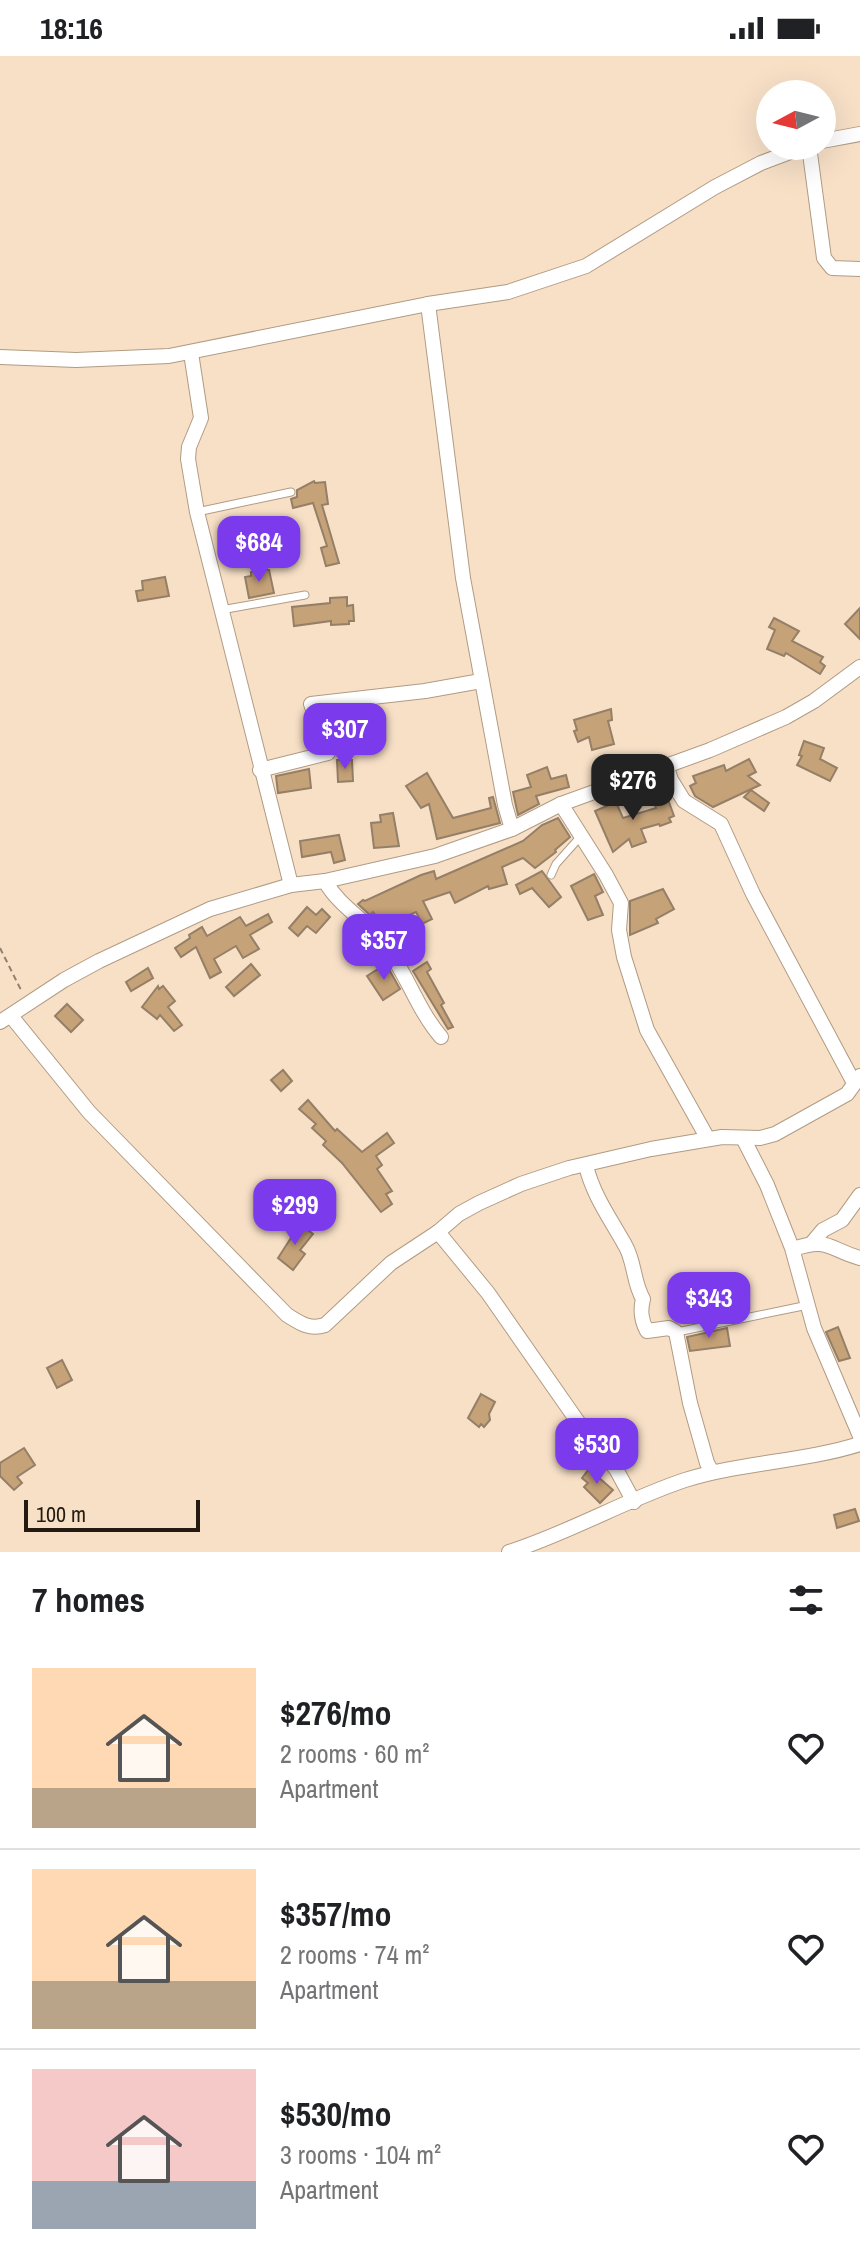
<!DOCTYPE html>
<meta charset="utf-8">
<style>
body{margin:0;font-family:"Archivo Narrow",sans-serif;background:#f6f6f6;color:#202124;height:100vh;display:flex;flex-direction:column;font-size:30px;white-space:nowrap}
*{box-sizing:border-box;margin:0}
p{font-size:26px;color:#757577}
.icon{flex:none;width:44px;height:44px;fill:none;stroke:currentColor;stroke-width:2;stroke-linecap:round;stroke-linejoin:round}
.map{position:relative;height:1496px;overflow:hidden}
.panel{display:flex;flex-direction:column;background:#fff;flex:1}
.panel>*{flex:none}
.needle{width:52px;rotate:263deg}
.fabs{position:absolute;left:756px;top:24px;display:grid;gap:16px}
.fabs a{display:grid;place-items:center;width:80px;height:80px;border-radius:50%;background:#fff;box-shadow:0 8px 32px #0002;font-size:40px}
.scale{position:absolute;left:24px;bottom:20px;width:176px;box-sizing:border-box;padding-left:8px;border:4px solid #231b12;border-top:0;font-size:22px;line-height:28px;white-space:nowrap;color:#231b12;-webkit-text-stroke:6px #f8e0c7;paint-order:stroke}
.price{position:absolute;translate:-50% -68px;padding:0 18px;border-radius:16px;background:#7c3aed;color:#fff;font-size:26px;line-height:52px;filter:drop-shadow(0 2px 4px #0008)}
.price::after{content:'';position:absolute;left:50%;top:48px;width:24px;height:18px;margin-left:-12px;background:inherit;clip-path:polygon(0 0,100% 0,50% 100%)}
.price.active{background:#222;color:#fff}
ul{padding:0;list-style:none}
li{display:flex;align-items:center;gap:24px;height:200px;padding:0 32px}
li+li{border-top:2px solid #e0e0e0}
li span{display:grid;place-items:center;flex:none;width:224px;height:160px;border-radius:0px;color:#555}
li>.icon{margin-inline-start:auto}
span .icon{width:96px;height:96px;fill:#fffc;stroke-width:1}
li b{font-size:34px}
h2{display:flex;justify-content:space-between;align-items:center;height:96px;padding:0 32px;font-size:34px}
.status{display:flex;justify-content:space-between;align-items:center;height:56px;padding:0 40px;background:#fff;direction:ltr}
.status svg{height:22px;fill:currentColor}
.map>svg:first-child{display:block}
.building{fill:#c6a278;stroke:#947f67;stroke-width:2}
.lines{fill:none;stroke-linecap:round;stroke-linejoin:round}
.lane-casing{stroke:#b19b83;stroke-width:9}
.street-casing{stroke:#b19b83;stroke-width:16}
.path{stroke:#928170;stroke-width:2;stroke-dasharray:6 4;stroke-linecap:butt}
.lane{stroke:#fff;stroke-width:7}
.street{stroke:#fff;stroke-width:14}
</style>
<div class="status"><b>18:16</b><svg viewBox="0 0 49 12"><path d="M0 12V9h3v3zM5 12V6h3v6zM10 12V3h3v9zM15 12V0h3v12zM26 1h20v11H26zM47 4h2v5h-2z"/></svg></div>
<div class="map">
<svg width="860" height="1496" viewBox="0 0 860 1496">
<rect width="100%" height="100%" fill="#f8e0c7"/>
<g class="building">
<polygon points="314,425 315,427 325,426 328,448 322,449 339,507 326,510 321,492 327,490 313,447 293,452 291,443 297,441 297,434"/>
<polygon points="262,514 269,514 274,537 249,542 245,521 251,520 251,516"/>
<polygon points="165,521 169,540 138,545 136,535 143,534 142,525"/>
<polygon points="347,541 347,550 353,549 354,565 349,565 349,568 331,569 331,565 294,570 292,551 330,547 330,542"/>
<polygon points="860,552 860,583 845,568"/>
<polygon points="774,562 799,575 792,585 823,601 820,606 825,610 820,618 786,597 784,600 767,593 775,574 769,571"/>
<polygon points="611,653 612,664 608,665 614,688 592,694 589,681 578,686 574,675 577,674 574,664"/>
<polygon points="804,685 824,692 820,703 837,712 830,725 797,709 802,700 799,699"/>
<polygon points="749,703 756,716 748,720 760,729 713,751 695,740 690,730 696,727 693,720 724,709 726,715"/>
<polygon points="337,704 352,704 353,725 338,726"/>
<polygon points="547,711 551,723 566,719 569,731 536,740 539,748 518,759 513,736 531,731 527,719"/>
<polygon points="309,713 311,732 278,737 276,720"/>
<polygon points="427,717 453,762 491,752 489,742 493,741 500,767 437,783 429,748 421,752 406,730"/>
<polygon points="751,734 769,747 764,755 744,741"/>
<polygon points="666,738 674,760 669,762 671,766 660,770 659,768 641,773 646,786 632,791 629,783 613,796 595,755 616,746 623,762 656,752 653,743"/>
<polygon points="393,757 399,790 374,792 371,767 381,766 380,759"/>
<polygon points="558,762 570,781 555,794 556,796 535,812 523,802 502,811 507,828 489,833 488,830 455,847 450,836 423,845 432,863 422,868 416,856 402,862 400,859 384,870 373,856 370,859 358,848 363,844 365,845 421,819 434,815 436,823 523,785 542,769"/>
<polygon points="339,779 345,804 334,807 331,796 302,801 300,785"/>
<polygon points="542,815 561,841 549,851 532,832 520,838 516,829"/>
<polygon points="594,818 603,836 595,840 603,859 588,864 571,830"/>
<polygon points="663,833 674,853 656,863 658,867 630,879 630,845"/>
<polygon points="307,851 316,859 322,853 330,861 316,877 307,870 298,880 289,872"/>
<polygon points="268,858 272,866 250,879 259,893 243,902 236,890 214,903 221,916 210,922 196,891 181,901 175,892 190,882 189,879 202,871 207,880 240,861 246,870"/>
<polygon points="427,906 431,913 427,916 444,947 441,949 453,971 448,973 413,915"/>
<polygon points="251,908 260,919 234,940 226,931"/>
<polygon points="386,908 400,933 383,944 367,920"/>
<polygon points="148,912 153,922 131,935 126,926"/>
<polygon points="158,930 159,933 163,930 175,945 168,951 182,969 174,975 160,959 157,963 142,951"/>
<polygon points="67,948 83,964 71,976 55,960"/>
<polygon points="283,1014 292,1025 281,1035 271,1024"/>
<polygon points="308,1044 335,1075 337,1073 362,1096 387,1077 394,1087 376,1100 382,1109 377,1113 392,1135 386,1138 392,1148 381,1156 342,1107 323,1089 326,1085 312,1072 316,1068 299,1053"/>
<polygon points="300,1168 313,1178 300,1194 305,1198 293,1214 278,1202"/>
<polygon points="838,1271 850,1302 839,1305 826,1276"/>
<polygon points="727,1272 730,1290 690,1295 687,1281"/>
<polygon points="62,1304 72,1324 57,1332 47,1312"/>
<polygon points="481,1338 495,1346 489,1358 490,1364 484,1371 481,1368 479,1371 468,1362"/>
<polygon points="24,1392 35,1409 17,1421 22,1427 14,1434 0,1420 0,1407"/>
<polygon points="589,1413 613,1434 600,1447 584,1431 588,1427 582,1422"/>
<polygon points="855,1453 859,1465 837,1472 834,1459"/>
</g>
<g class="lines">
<defs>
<g id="lane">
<polyline points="197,456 291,436"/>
<polyline points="221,554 305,539"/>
<polyline points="551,819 556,808 581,780"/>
<polyline points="677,1276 808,1249"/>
</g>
<g id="street">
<polyline points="822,85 860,78"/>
<polyline points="809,90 824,202 832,212 860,213"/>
<polyline points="428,248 463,522 505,749 512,773"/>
<polyline points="191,297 201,362 189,391 188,403 197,456 291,829"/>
<polyline points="0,301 76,304 169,300 428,248 508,236 586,210 715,131 761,107 806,90"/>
<polyline points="666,709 671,724 684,745 721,768 753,838 854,1027"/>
<polyline points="260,714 328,697 311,648 425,635 481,625"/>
<polyline points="561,748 606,819 621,847 619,874 624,901 647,974 708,1083"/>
<path d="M325 825C339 850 364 863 381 884 406 914 416 952 441 981"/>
<path d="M11 960 89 1056 287 1259C300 1267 309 1274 325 1269L391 1207 438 1176 459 1158 479 1147 521 1128 569 1112 651 1093 722 1081 760 1082 775 1078 847 1038 860 1020"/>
<polyline points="0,966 64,924 99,905 210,853 291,829 325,825 435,800 512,773 561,748 710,694 786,661 814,645 860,611"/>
<polyline points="743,1082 767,1129 792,1192 814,1272 860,1380"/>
<path d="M586 1110C594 1141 610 1162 625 1189 635 1206 633 1226 643 1243 640 1255 641 1264 647 1275L669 1272 676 1276 690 1347 707 1407 712 1416"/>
<polyline points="438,1176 488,1237 578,1366 616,1413 634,1446"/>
<polyline points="812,1187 823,1174 842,1164 860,1139"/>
<path d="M793 1193C829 1181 828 1193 860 1202"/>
<path d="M509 1496C569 1477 625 1444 685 1424 742 1406 803 1406 860 1388"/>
</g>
</defs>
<use href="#lane" class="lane-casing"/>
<use href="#street" class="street-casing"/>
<polyline class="path" points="0,892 21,934"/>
<use href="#lane" class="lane"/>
<use href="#street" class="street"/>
</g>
</svg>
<div class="fabs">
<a><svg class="needle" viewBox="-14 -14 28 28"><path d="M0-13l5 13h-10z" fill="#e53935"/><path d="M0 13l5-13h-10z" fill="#757577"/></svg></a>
</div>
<div class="scale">100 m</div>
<b class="price" style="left:259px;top:528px">$684</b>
<b class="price" style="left:345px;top:715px">$307</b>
<b class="price active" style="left:633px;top:766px">$276</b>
<b class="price" style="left:384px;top:926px">$357</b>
<b class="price" style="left:295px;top:1191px">$299</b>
<b class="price" style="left:709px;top:1284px">$343</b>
<b class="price" style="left:597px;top:1430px">$530</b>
</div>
<section class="panel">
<h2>7 homes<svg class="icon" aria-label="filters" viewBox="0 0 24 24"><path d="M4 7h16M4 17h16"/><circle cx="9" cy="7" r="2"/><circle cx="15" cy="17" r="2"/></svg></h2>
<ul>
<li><span style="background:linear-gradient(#ffd9b3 75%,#b9a48a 0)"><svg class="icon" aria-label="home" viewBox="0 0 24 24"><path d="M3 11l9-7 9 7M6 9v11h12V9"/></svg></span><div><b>$276/mo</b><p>2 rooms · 60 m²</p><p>Apartment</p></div><svg class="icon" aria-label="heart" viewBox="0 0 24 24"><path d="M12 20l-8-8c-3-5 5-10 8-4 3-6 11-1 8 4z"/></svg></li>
<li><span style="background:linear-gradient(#ffd9b3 70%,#b9a48a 0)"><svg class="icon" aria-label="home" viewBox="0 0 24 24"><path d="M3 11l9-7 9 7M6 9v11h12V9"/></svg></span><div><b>$357/mo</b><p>2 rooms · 74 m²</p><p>Apartment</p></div><svg class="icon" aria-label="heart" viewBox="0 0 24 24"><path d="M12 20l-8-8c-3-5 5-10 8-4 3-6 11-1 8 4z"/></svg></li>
<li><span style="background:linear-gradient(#f6c9c9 70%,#9aa5b1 0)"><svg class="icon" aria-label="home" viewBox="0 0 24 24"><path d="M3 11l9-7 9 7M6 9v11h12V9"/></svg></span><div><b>$530/mo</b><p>3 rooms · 104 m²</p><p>Apartment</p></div><svg class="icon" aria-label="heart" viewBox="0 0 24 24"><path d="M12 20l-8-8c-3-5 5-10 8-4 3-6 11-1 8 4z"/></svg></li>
</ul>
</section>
